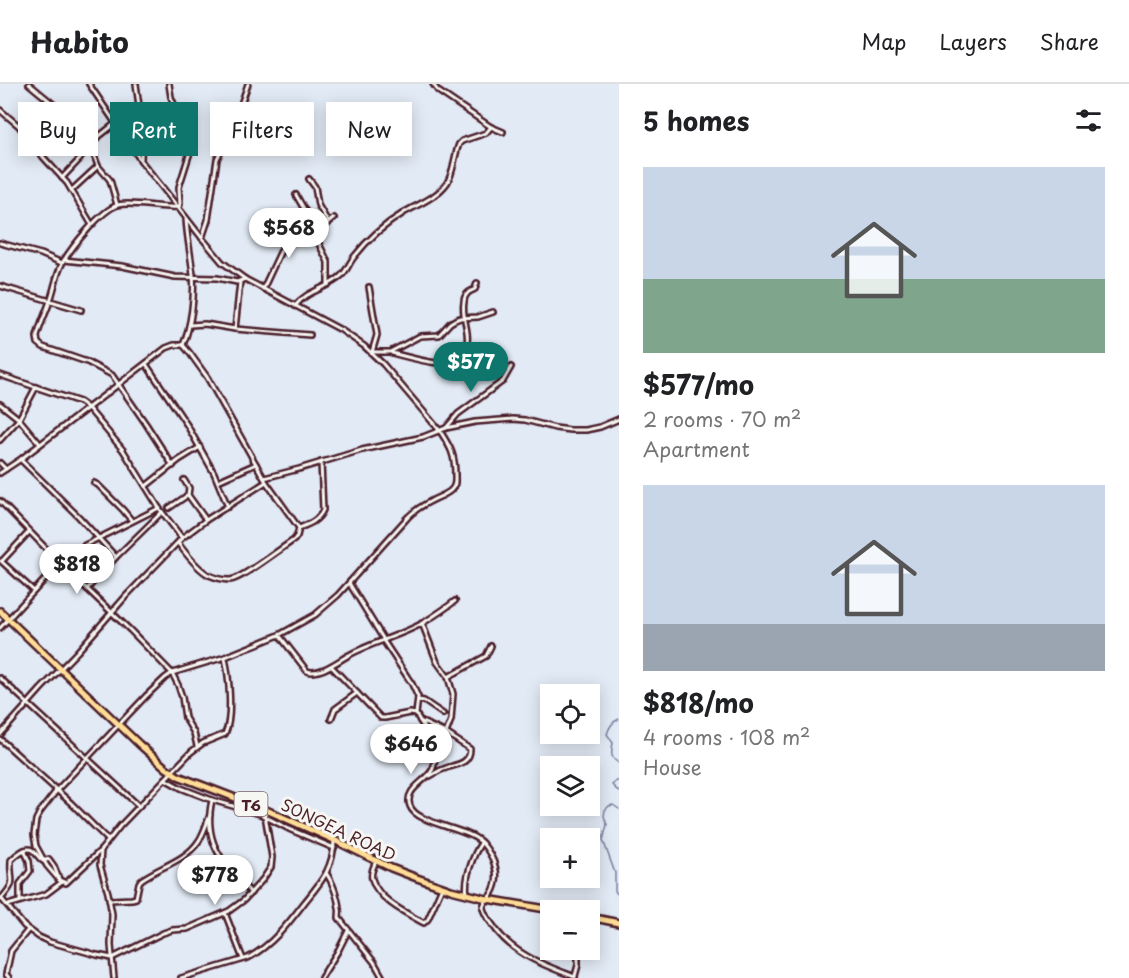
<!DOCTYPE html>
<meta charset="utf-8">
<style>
body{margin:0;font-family:"Playpen Sans",sans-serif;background:#f2f2f2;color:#202124;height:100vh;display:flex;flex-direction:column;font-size:22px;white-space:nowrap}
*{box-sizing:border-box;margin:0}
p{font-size:20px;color:#757577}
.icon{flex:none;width:33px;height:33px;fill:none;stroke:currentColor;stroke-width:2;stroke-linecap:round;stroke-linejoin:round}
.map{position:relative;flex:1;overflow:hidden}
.panel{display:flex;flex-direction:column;background:#fff;width:510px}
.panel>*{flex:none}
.top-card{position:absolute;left:18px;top:18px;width:510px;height:54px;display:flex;gap:12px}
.tools{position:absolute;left:540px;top:600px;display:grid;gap:12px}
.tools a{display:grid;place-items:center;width:60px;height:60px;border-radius:0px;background:#fff;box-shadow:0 3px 15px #0003;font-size:30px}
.price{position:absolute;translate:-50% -51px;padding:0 14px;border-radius:21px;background:#fff;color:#222;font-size:20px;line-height:39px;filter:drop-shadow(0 2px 3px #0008)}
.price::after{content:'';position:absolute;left:50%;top:36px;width:18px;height:14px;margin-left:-9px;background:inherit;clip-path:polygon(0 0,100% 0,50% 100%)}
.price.current{background:#0f766e;color:#fff}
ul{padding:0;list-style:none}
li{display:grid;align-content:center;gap:12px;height:318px;padding:0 24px}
li span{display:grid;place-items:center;height:186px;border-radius:0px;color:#555}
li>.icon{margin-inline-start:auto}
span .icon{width:108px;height:108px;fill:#fffc;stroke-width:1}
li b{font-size:26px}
h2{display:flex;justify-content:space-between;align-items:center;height:72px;padding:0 24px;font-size:26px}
.chip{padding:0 21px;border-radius:0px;background:#fff;box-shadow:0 3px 15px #0003;font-size:21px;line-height:54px}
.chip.current{background:#0f766e;color:#fff}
header{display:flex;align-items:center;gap:36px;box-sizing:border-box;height:84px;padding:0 30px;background:#fff;border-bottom:2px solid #e0e0e0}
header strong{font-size:28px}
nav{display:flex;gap:33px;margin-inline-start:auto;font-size:21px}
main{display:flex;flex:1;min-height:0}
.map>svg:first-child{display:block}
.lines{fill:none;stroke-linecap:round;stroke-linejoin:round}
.stream{stroke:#787f9e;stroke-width:1.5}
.minor-casing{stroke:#4a1f2b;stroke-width:8}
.trunk-casing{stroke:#4a1f2b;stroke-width:10}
.minor{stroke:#f6f6f2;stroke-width:3}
.trunk{stroke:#ffdd96;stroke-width:5}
.labels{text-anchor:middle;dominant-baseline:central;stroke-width:6;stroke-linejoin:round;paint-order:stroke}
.shield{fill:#f6f6f2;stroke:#7e6067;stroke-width:1.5}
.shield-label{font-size:15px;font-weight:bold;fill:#4a1f2b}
.street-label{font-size:16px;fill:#4a1f2b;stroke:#f6f6f2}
</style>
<header>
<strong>Habito</strong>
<nav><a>Map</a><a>Layers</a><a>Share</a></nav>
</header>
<main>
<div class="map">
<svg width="619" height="894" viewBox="0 0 619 894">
<rect width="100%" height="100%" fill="#e2eaf5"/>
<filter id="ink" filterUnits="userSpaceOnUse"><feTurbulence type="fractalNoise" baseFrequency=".0167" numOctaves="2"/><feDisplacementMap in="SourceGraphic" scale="12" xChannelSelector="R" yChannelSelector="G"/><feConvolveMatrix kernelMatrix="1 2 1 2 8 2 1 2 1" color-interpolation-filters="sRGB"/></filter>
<g filter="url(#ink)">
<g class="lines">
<g class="stream">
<path d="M619 635C612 638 609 643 607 650L613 659C611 669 610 674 619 679"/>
<polyline points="619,697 616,697 612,701 619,708"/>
<polyline points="619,725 613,721 609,722 605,726 604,732 607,741 603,756 615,789 615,807 619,812"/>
</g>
<defs>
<g id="minor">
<polyline points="29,0 63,28 79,47 94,71 98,82 110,96 117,121"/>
<path d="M89 0 141 77 162 103 202 154 222 178 245 195 341 246 364 262 383 280 440 347C451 364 455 371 455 391 455 397 456 401 452 405 447 411 438 413 431 417 423 421 415 426 408 433L338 511 315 531 279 551 225 573 172 589 165 594 146 612 57 706 40 728 36 736 34 751 36 762 47 782 59 796 66 799 101 766"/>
<polyline points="136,0 142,44 141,76"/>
<path d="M169 0 171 13 177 27 183 36 181 62 188 65 190 68 179 103 180 120 179 123C162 125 132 117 118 121 101 126 72 163 63 178 57 188 55 202 51 214 47 227 40 240 37 253L38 259 43 263 87 278 112 291 146 340 173 382"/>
<polyline points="433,0 438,7 491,43 503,48"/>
<polyline points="0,26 19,42 44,74 67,99 92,141"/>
<polyline points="62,94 80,75 88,61 116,39"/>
<polyline points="309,95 315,103 318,121 328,138"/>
<polyline points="72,106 98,82"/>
<polyline points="296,111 311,137 320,162 328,178 328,200"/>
<polyline points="202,154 208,136 217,75 237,32 248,0"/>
<polyline points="0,159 41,170 62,179"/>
<polyline points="64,176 122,182 175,193 217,194 237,198 245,195"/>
<polyline points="0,202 81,226"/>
<polyline points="369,203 377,251 372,268 390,268 420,252 439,251 450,239 455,236 460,234 478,233 493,228"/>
<polyline points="263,205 285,158 291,154 321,145 334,134"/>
<path d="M295 222C307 206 327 205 341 192 347 187 349 179 354 173 367 156 387 139 405 128 419 120 437 113 447 99 454 88 454 72 459 60L462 57 486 49 491 43"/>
<polyline points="190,241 205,240 235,245 310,251"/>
<polyline points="235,245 240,198"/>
<path d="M183 261C191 242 195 212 193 191 191 172 187 154 186 135"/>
<path d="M392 269C403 272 432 280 443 279 448 278 455 275 459 271 477 256 460 237 464 218 464 216 465 212 467 210 469 207 472 207 475 205L477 199"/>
<polyline points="146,280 187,341 214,389 228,423"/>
<polyline points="0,291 71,315 80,318 88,324 123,366 159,424 182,454"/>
<polyline points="0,320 19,335 40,360"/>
<polyline points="446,344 458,330 503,297 511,283"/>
<polyline points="0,356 19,335 36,303"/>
<polyline points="21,376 79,433 116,473"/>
<polyline points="0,379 6,385"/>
<path d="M0 389 21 375 166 264 174 261H183L189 268 207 293 266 398 299 444 297 452 294 456C281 464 242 495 230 496 223 496 213 493 207 490 195 482 186 470 178 459"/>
<polyline points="264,394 299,385 362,366 423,353 446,344 475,338 513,335 525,336 555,344 570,346 586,346 600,343 619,335"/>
<polyline points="184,396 189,404 188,411 206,436"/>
<polyline points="218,397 256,380"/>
<polyline points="94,399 98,401 123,426 132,437"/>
<polyline points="146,402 179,376 200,363"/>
<polyline points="0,417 60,479 130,546 172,589 178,601 182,613 185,634 194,649 197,662"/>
<polyline points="169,424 188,411"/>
<path d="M299 444C309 440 318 437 323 426L321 378"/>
<polyline points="1,477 34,507"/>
<polyline points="2,477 29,448"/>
<polyline points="349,499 384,556"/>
<polyline points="87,505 116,473 162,428"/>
<polyline points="422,539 437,578 448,593 453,610 451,636 446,649"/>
<polyline points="0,544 60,479 85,461 159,424"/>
<path d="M279 551 307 587C319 592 338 577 349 571 373 558 400 552 423 539 434 532 445 525 455 517"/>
<polyline points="383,556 412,600 418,613 416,630"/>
<path d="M331 582 381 634H385L410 629 416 630C424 642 437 667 434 681 432 696 403 703 410 722 417 741 467 743 482 759 494 773 502 792 492 809 489 814 483 818 483 824 484 830 489 836 492 840 511 870 544 881 575 893"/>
<polyline points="448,593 486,572 491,562"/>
<polyline points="0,594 139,722"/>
<polyline points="418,616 424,617 443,630"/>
<polyline points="331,635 335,625 357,609"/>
<path d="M420 637 446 649 470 665C470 678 460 680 449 683 442 685 436 688 430 692"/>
<polyline points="0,651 41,605 77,568 127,511 182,454 206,436 266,398"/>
<polyline points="0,655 71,719 108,756"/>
<polyline points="165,695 181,704 212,716 260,730 289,745 334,764"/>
<path d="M212 716C202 760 224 779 251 809"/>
<path d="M376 777C374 782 370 789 372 795 378 816 406 829 424 839L428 835 442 803"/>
<path d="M326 789C332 797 338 813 339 824 340 827 339 831 339 834L374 878 383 894"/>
<path d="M467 810C464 795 473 771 481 759"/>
<polyline points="1,814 24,842 39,853 50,858 97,871 112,874 163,849 172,846 187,845 229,827 244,816 263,795 271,783 272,773 264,725"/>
<path d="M0 816C19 795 9 799 11 776 15 772 26 762 32 766 37 769 38 774 43 777L49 775 54 782 59 795"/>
<polyline points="20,816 20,800 30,787 29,777 24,766"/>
<path d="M110 816 132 815 136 814 139 799 141 796C159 783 185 777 198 758 204 750 206 740 210 731"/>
<polyline points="8,821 46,810 62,798"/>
<polyline points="225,829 243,875"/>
<polyline points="575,892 578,881 578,866"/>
<polyline points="9,894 6,890 11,867 28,846"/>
<path d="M114 894 111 861 112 830 108 809 100 781 101 766 120 742 191 668 203 659 225 650C233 633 229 592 225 574"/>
<path d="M181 894 248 874C272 861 288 840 304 819 312 809 320 800 326 789 331 779 334 768 334 757"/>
<polyline points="321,894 338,867 348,847"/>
</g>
<g id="trunk">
<polyline points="0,527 139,660 166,684 178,692 264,725 334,756 391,784 417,794 451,806 487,815 552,826"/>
<polyline points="590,833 619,839"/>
</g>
</defs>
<use href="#minor" class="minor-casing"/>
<use href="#trunk" class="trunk-casing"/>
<use href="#minor" class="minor"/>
<use href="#trunk" class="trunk"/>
</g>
</g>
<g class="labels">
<rect class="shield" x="234.5" y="708" width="33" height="24" rx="4.5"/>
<g class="shield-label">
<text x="251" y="720">T6</text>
</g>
<g class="street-label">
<text transform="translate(339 745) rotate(25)">SONGEA ROAD</text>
</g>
</g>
</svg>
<div class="tools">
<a><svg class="icon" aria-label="locate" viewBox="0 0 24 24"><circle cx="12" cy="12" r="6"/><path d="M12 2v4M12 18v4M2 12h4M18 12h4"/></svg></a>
<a><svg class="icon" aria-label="layers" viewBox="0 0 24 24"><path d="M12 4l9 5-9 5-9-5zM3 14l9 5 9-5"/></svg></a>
<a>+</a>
<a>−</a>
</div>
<b class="price" style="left:289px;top:175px">$568</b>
<b class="price current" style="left:471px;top:309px">$577</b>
<b class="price" style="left:77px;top:511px">$818</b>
<b class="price" style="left:411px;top:691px">$646</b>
<b class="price" style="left:215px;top:822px">$778</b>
<div class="top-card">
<a class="chip">Buy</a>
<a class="chip current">Rent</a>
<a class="chip">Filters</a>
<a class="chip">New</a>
</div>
</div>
<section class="panel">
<h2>5 homes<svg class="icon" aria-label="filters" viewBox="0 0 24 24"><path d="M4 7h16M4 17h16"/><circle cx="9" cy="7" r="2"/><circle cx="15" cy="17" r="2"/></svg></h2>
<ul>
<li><span style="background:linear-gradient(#c9d6e8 60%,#7fa58c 0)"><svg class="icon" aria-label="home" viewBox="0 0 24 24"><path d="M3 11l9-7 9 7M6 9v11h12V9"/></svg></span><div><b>$577/mo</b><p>2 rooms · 70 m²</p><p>Apartment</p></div></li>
<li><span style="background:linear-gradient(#c9d6e8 75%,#9aa5b1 0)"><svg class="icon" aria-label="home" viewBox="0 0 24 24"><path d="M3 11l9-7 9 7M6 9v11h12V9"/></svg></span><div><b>$818/mo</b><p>4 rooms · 108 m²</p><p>House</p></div></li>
</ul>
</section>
</main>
